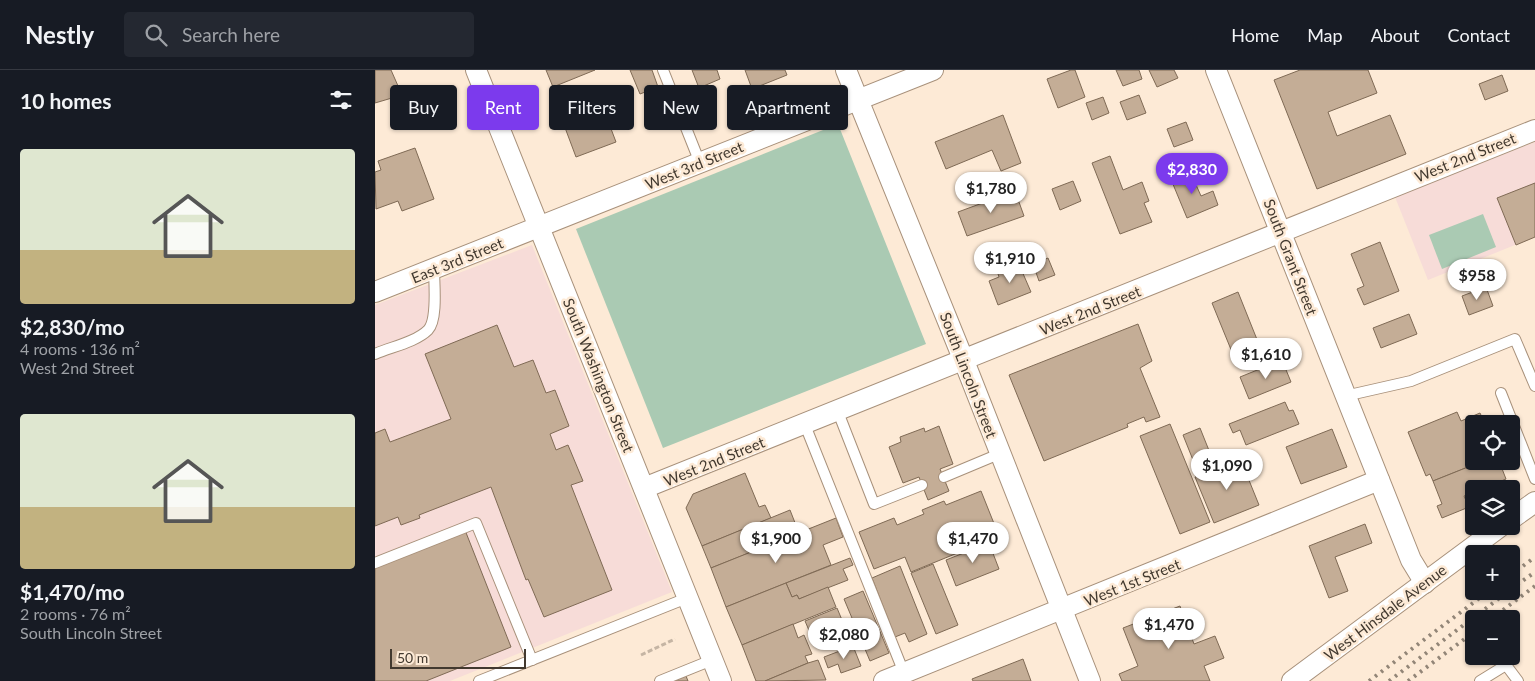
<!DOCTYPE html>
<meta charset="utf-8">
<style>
body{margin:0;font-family:Lato,sans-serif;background:#242831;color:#f1f3f6;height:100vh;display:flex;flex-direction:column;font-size:19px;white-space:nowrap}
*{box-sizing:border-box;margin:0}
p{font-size:16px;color:#9ea1a6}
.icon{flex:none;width:28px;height:28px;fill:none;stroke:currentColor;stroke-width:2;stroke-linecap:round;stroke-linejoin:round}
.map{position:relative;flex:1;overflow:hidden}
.panel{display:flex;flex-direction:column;background:#171b24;width:375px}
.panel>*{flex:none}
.hud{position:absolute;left:15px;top:15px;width:475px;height:45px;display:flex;gap:10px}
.tools{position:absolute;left:1090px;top:345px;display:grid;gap:10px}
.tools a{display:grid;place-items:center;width:55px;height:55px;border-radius:5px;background:#171b24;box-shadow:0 1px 4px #0004;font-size:25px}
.scale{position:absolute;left:15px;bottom:12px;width:136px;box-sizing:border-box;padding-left:5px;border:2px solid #42392f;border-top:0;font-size:14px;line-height:18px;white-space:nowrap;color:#42392f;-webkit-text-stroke:4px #fdead6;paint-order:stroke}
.price{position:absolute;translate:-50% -42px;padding:0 11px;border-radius:18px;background:#fff;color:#222;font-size:16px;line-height:32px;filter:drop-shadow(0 1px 2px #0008)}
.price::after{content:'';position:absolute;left:50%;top:30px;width:15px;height:11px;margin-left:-8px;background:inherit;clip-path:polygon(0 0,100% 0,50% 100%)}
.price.on{background:#7c3aed;color:#fff}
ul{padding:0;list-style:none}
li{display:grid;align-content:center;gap:10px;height:265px;padding:0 20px}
li span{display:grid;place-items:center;height:155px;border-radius:5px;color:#555}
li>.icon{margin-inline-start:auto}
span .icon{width:90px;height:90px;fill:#fffc;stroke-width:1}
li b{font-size:21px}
h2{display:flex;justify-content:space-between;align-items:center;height:60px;padding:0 20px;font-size:21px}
.chip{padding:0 18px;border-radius:5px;background:#171b24;box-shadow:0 1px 4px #0004;font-size:18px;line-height:45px}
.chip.on{background:#7c3aed;color:#fff}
header{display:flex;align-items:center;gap:30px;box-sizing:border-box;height:70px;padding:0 25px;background:#171b24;border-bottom:1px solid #363941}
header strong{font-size:24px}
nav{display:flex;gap:28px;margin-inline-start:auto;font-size:18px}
.search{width:350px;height:45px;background:#242831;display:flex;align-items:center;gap:12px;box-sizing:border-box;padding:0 18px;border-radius:5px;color:#9ea1a6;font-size:19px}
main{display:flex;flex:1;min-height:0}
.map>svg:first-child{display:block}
.education{fill:#f7dcd8}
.green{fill:#aacab3}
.building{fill:#c4ad96;stroke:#7f6a55}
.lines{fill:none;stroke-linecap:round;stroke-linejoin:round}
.service-casing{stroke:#a8917b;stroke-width:12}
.minor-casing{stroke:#a8917b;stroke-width:22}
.path{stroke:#c5b5a4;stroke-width:3;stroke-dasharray:5 2.5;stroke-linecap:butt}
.service{stroke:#fff;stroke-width:10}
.minor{stroke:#fff;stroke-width:20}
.rail{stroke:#928577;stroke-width:4;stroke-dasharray:2.5 5;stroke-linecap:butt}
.labels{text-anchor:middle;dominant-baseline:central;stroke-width:5;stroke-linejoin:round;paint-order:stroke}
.street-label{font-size:15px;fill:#42392f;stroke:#fdead6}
</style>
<header>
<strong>Nestly</strong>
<div class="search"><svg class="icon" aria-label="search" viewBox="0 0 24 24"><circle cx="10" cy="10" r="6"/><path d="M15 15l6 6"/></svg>Search here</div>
<nav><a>Home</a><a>Map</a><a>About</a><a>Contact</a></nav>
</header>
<main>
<section class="panel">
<h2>10 homes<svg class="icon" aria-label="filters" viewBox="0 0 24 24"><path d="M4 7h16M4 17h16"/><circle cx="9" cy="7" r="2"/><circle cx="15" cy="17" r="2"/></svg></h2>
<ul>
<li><span style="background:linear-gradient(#dfe7d0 65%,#c2b280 0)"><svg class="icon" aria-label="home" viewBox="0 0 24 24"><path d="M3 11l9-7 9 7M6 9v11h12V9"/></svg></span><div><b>$2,830/mo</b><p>4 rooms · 136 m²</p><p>West 2nd Street</p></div></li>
<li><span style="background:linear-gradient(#dfe7d0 60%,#c2b280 0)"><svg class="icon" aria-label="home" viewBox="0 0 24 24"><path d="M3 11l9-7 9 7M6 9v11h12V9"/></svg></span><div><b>$1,470/mo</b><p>2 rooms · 76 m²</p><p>South Lincoln Street</p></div></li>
</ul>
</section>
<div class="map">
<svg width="1160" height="611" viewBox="0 0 1160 611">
<rect width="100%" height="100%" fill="#fdead6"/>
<g class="education">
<polygon points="1160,72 1160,167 1053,210 1020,127"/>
<polygon points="157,175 297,522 75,611 0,611 0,235"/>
</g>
<g class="green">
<polygon points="463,54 551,274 288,378 201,159"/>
<polygon points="1108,144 1121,177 1067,199 1054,165"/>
</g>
<g class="building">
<polygon points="0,0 16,0 27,25 0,33"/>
<polygon points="171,0 220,0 178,17"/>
<polygon points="255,0 277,0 283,17 265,24"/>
<polygon points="317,0 342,0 345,9 324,18"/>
<polygon points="370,0 410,0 412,5 377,19"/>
<polygon points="696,0 700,0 710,27 683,38 672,9"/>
<polygon points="741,0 764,0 767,9 748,16"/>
<polygon points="774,0 799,0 803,8 782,17"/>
<polygon points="925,0 993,0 1002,23 953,42 962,66 1015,45 1031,84 942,119 899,10"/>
<polygon points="1127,5 1133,21 1110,30 1104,14"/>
<polygon points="764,25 771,43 752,50 745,32"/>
<polygon points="728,27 734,43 717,50 711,33"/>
<polygon points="227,35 241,72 201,87 189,55 213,46 211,41"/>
<polygon points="628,45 646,93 626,101 617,80 571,99 560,72"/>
<polygon points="811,52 818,70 799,77 792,59"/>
<polygon points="40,78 59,129 27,141 23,131 1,139 0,102 6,100 3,91"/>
<polygon points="735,86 748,120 767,112 774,131 769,133 777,152 745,164 717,93"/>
<polygon points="814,99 826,126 838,121 843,135 812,148 795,107"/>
<polygon points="698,111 706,131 685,140 677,119"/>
<polygon points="1160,113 1160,167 1141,175 1122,128"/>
<polygon points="640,121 649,146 592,166 583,142"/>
<polygon points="1005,172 1024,221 989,235 982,219 989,216 976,184"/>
<polygon points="673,188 680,205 664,211 658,194"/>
<polygon points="643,192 656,222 623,235 614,211 624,207 622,201"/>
<polygon points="1111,217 1118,236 1094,245 1087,226"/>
<polygon points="863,222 883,272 857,282 837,233"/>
<polygon points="1034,244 1042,264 1006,278 998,258"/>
<polygon points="763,254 777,291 765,298 785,347 771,352 769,347 752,354 753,357 669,391 634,305"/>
<polygon points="122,255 139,297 158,290 171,323 180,320 194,356 175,364 181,380 193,375 208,411 196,415 237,520 169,547 153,509 151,510 116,417 44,445 45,448 26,455 23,447 0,456 0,363 10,359 15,372 76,349 50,284"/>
<polygon points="907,290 916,312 874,329 865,307"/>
<polygon points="910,332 914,341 918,340 924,354 871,375 865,360 858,363 854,354"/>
<polygon points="1082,342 1086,351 1105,343 1110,354 1099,354 1099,391 1108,391 1058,411 1055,404 1051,406 1033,362"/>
<polygon points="795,354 835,452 805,464 765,366"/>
<polygon points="564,356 578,394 565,399 574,421 553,430 544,407 528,413 514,377 526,372 525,367 549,358 550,362"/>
<polygon points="825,358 839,393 822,400 808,365"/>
<polygon points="957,359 972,397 926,414 911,377"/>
<polygon points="865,388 884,435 839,453 820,407"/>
<polygon points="1108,391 1124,391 1131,409 1107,419 1099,419 1099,422 1089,426 1094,437 1067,448 1062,436 1067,434 1058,411"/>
<polygon points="370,403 384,437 390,435 396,448 327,476 311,438 318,424"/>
<polygon points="606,421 624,466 536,502 530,487 499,499 484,462 519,448 522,455 549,444 547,440 569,431 571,435"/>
<polygon points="415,440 424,463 336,498 327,476"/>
<polygon points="461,448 468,467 448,475 456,495 351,537 336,498"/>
<polygon points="990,454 997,473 960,487 973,521 954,528 934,476"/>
<polygon points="88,455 136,577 51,611 0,611 0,490"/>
<polygon points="614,473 624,499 581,516 571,490"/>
<polygon points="475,488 478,495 468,499 473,510 424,529 422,525 417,527 411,513"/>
<polygon points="558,494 583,555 561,564 536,503"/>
<polygon points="525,496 552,564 534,572 530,563 520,567 497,508"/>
<polygon points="411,513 417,527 422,525 424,529 453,517 461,537 367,575 351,537"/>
<polygon points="488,521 514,583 495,591 469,529"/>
<polygon points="805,536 819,574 840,566 849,588 829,596 835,611 747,611 744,604 763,596 748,558"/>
<polygon points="462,538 467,550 436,565 430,551"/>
<polygon points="418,554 423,568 429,565 437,584 430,586 433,593 390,611 381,611 367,575"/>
<polygon points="478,576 486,596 466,603 463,594 453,598 449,587"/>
<polygon points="648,589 656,611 598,611 597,609"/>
<polygon points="443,590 451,610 390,611 433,593"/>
<polygon points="311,606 313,611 298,611"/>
</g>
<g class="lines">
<defs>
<g id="service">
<polyline points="288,0 325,93"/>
<path d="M0 284C16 277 41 272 53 260 63 250 59 213 59 199"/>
<polyline points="1126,323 1160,409"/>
<polyline points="970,326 1036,311 1140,269 1160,316"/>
<polyline points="463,342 499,434 547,415"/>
<polyline points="430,355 529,603"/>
<polyline points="569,407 624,384"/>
<polyline points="0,493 101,453 157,590"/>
<polyline points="104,611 312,528"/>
<polyline points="285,611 337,590"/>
<polyline points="1105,611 1131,595 1143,611"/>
</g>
<g id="minor">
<polyline points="101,0 346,611"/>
<polyline points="471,0 589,291 715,611"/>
<polyline points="841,0 1036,490 1050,513"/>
<polyline points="0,222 558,0"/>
<polyline points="269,418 1160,60"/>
<polyline points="1136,449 1160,432"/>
<polyline points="509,611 1004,410"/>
<polyline points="917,611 1126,456"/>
</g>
</defs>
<use href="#service" class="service-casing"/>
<use href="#minor" class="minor-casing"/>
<polyline class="path" points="266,585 300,569"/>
<use href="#service" class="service"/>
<use href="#minor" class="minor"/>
<g class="rail">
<polyline points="1136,505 1160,487"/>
<polyline points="1136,519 1160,502"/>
<polyline points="1116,549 1160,516"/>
<polyline points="994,611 1114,521"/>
<polyline points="1014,611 1134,521"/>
<polyline points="1033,611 1099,562"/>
</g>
</g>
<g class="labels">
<g class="street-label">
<text transform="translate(1090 87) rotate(-22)">West 2nd Street</text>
<text transform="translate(319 95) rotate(-22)">West 3rd Street</text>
<text transform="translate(916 187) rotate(69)">South Grant Street</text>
<text transform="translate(82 190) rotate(-22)">East 3rd Street</text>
<text transform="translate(715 240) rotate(-22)">West 2nd Street</text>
<text transform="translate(224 305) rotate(68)">South Washington Street</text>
<text transform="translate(594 305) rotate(69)">South Lincoln Street</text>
<text transform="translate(339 391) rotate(-22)">West 2nd Street</text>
<text transform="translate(757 512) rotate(-22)">West 1st Street</text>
<text transform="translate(1010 542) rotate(-37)">West Hinsdale Avenue</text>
</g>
</g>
</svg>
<div class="tools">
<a><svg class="icon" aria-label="locate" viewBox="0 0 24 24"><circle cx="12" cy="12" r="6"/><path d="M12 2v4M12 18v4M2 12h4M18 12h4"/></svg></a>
<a><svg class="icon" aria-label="layers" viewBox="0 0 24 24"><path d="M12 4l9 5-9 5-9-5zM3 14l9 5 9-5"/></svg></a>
<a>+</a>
<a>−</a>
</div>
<div class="scale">50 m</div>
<b class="price on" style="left:817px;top:125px">$2,830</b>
<b class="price" style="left:616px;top:144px">$1,780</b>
<b class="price" style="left:635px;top:214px">$1,910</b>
<b class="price" style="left:1102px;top:231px">$958</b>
<b class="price" style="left:891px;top:310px">$1,610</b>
<b class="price" style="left:852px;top:421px">$1,090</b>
<b class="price" style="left:401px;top:494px">$1,900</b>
<b class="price" style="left:598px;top:494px">$1,470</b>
<b class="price" style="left:794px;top:580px">$1,470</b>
<b class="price" style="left:469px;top:590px">$2,080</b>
<div class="hud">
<a class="chip">Buy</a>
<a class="chip on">Rent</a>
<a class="chip">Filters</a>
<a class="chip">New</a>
<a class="chip">Apartment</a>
</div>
</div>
</main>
